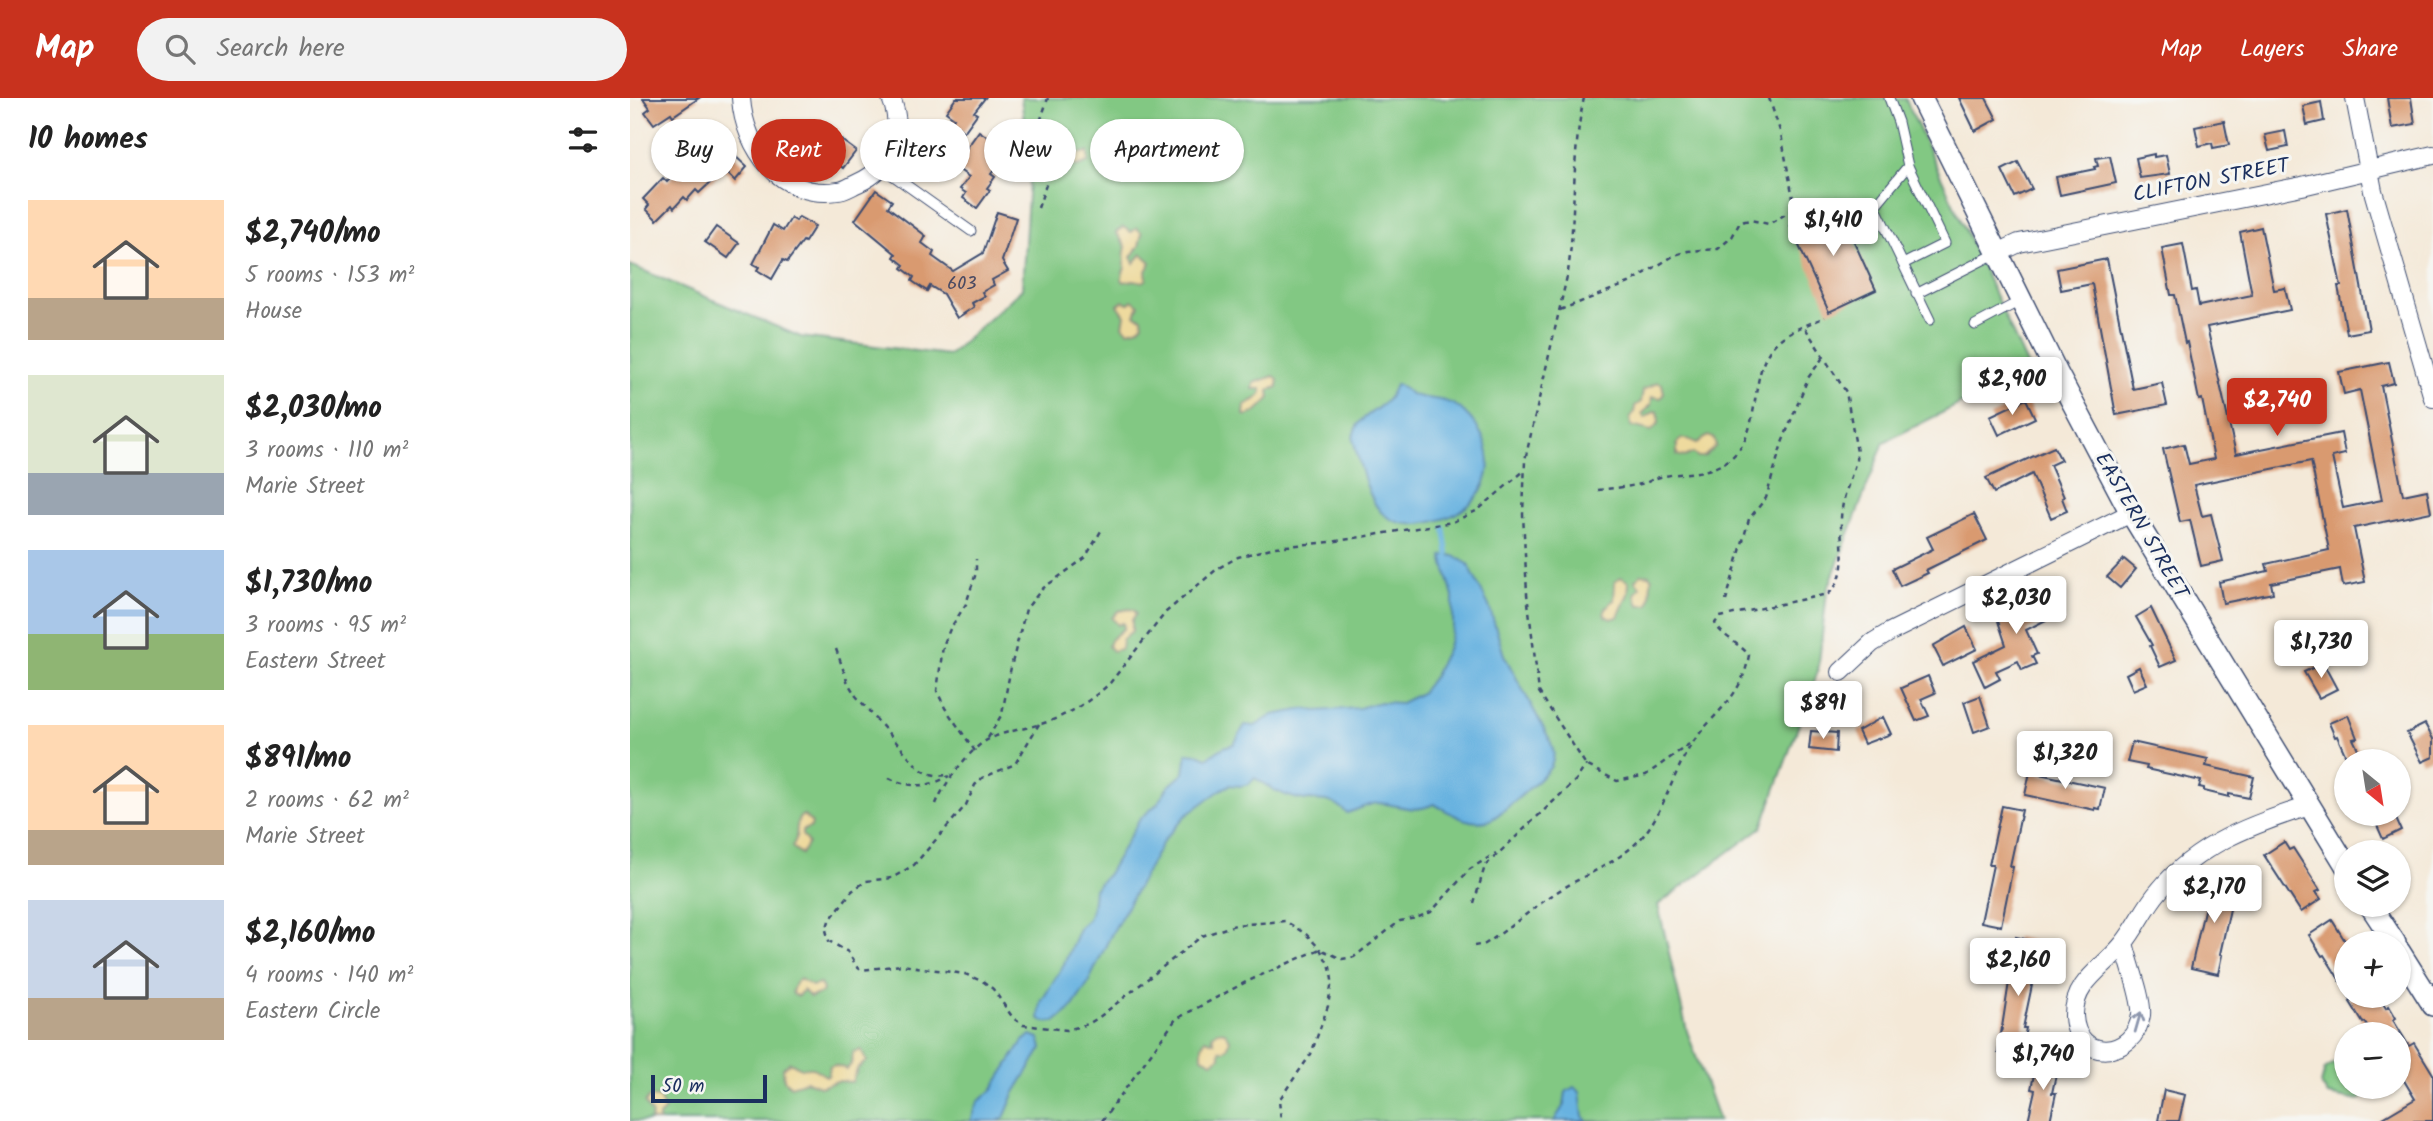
<!DOCTYPE html>
<meta charset="utf-8">
<style>
body{margin:0;font-family:Kalam,sans-serif;background:#f2f2f2;color:#222;height:100vh;display:flex;flex-direction:column;font-size:26px;white-space:nowrap}
*{box-sizing:border-box;margin:0}
p{font-size:23px;color:#767676}
.icon{flex:none;width:38px;height:38px;fill:none;stroke:currentColor;stroke-width:2;stroke-linecap:round;stroke-linejoin:round}
.map{position:relative;flex:1;overflow:hidden}
.drawer{display:flex;flex-direction:column;background:#fff;width:630px}
.drawer>*{flex:none}
.guide{position:absolute;left:21px;top:21px;width:665px;height:63px;display:flex;gap:14px}
.needle{width:46px;rotate:150deg}
.fabs{position:absolute;left:1704px;top:651px;display:grid;gap:14px}
.fabs a{display:grid;place-items:center;width:77px;height:77px;border-radius:50%;background:#fff;box-shadow:0 2px 5px #0004;font-size:35px}
.scale{position:absolute;left:21px;bottom:18px;width:116px;box-sizing:border-box;padding-left:7px;border:4px solid #1b2f5e;border-top:0;font-size:19px;line-height:24px;white-space:nowrap;color:#1b2f5e;-webkit-text-stroke:5px #f6f6f2;paint-order:stroke}
.price{position:absolute;translate:-50% -60px;padding:0 16px;border-radius:7px;background:#fff;color:#222;font-size:23px;line-height:46px;filter:drop-shadow(0 2px 4px #0008)}
.price::after{content:'';position:absolute;left:50%;top:42px;width:21px;height:16px;margin-left:-10px;background:inherit;clip-path:polygon(0 0,100% 0,50% 100%)}
.price.selected{background:#c8321e;color:#fff}
ul{padding:0;list-style:none}
li{display:flex;align-items:center;gap:21px;height:175px;padding:0 28px}
li span{display:grid;place-items:center;flex:none;width:196px;height:140px;border-radius:0px;color:#555}
li>.icon{margin-inline-start:auto}
span .icon{width:84px;height:84px;fill:#fffc;stroke-width:1}
li b{font-size:30px}
h2{display:flex;justify-content:space-between;align-items:center;height:84px;padding:0 28px;font-size:30px}
.tag{padding:0 24px;border-radius:32px;background:#fff;box-shadow:0 2px 5px #0004;font-size:24px;line-height:63px}
.tag.selected{background:#c8321e;color:#fff}
header{display:flex;align-items:center;gap:42px;box-sizing:border-box;height:98px;padding:0 35px;background:#c8321e;color:#fff}
header strong{font-size:33px}
nav{display:flex;gap:38px;margin-inline-start:auto;font-size:24px}
.search{width:490px;height:63px;background:#f2f2f2;display:flex;align-items:center;gap:18px;box-sizing:border-box;padding:0 24px;border-radius:38px;color:#767676;font-size:26px}
main{display:flex;flex:1;min-height:0}
.map>svg:first-child{display:block}
.green{fill:#82c883;stroke:#4e7c70;stroke-width:2}
.sand{fill:#eeda9e;stroke:#84847e;stroke-width:2}
.water{fill:#67b2e0;stroke:#41709f;stroke-width:2}
.lines{fill:none;stroke-linecap:round;stroke-linejoin:round}
.stream{stroke:#67b2e0;stroke-width:4.5}
.building{fill:#d99a70}
.service-casing{stroke:#3c4b70;stroke-width:11}
.minor-casing{stroke:#3c4b70;stroke-width:20}
.tertiary-casing{stroke:#3c4b70;stroke-width:24}
.path{stroke:#3c4b70;stroke-width:2.5;stroke-dasharray:5 5;stroke-linecap:butt}
.service{stroke:#fff;stroke-width:9}
.minor{stroke:#fff;stroke-width:18}
.tertiary{stroke:#fff;stroke-width:21}
.oneway{stroke:#8d97ae}
.labels{text-anchor:middle;dominant-baseline:central;stroke-width:6;stroke-linejoin:round;paint-order:stroke}
.number-label{font-size:18px;fill:#4a4a62}
.street-label{font-size:21px;fill:#1b2f5e;stroke:#f6f6f2}
</style>
<header>
<strong>Map</strong>
<div class="search"><svg class="icon" aria-label="search" viewBox="0 0 24 24"><circle cx="10" cy="10" r="6"/><path d="M15 15l6 6"/></svg>Search here</div>
<nav><a>Map</a><a>Layers</a><a>Share</a></nav>
</header>
<main>
<section class="drawer">
<h2>10 homes<svg class="icon" aria-label="filters" viewBox="0 0 24 24"><path d="M4 7h16M4 17h16"/><circle cx="9" cy="7" r="2"/><circle cx="15" cy="17" r="2"/></svg></h2>
<ul>
<li><span style="background:linear-gradient(#ffd9b3 70%,#b9a48a 0)"><svg class="icon" aria-label="home" viewBox="0 0 24 24"><path d="M3 11l9-7 9 7M6 9v11h12V9"/></svg></span><div><b>$2,740/mo</b><p>5 rooms · 153 m²</p><p>House</p></div></li>
<li><span style="background:linear-gradient(#dfe7d0 70%,#9aa5b1 0)"><svg class="icon" aria-label="home" viewBox="0 0 24 24"><path d="M3 11l9-7 9 7M6 9v11h12V9"/></svg></span><div><b>$2,030/mo</b><p>3 rooms · 110 m²</p><p>Marie Street</p></div></li>
<li><span style="background:linear-gradient(#a9c7e8 60%,#8fb573 0)"><svg class="icon" aria-label="home" viewBox="0 0 24 24"><path d="M3 11l9-7 9 7M6 9v11h12V9"/></svg></span><div><b>$1,730/mo</b><p>3 rooms · 95 m²</p><p>Eastern Street</p></div></li>
<li><span style="background:linear-gradient(#ffd9b3 75%,#b9a48a 0)"><svg class="icon" aria-label="home" viewBox="0 0 24 24"><path d="M3 11l9-7 9 7M6 9v11h12V9"/></svg></span><div><b>$891/mo</b><p>2 rooms · 62 m²</p><p>Marie Street</p></div></li>
<li><span style="background:linear-gradient(#c9d6e8 70%,#b9a48a 0)"><svg class="icon" aria-label="home" viewBox="0 0 24 24"><path d="M3 11l9-7 9 7M6 9v11h12V9"/></svg></span><div><b>$2,160/mo</b><p>4 rooms · 140 m²</p><p>Eastern Circle</p></div></li>
</ul>
</section>
<div class="map">
<svg width="1803" height="1023" viewBox="0 0 1803 1023">
<rect width="100%" height="100%" fill="#f6f6f2"/>
<filter id="ink" filterUnits="userSpaceOnUse"><feTurbulence type="fractalNoise" baseFrequency=".0143" numOctaves="2"/><feDisplacementMap in="SourceGraphic" scale="14" xChannelSelector="R" yChannelSelector="G"/><feConvolveMatrix kernelMatrix="1 2 1 2 8 2 1 2 1" color-interpolation-filters="sRGB"/></filter>
<filter id="wash" filterUnits="userSpaceOnUse"><feTurbulence type="fractalNoise" baseFrequency=".00686" numOctaves="4" result="noise"/><feDisplacementMap in="SourceGraphic" scale="28" xChannelSelector="R" yChannelSelector="G"/><feGaussianBlur stdDeviation="1.57" result="paint"/><feColorMatrix in="noise" values="0 0 0 0 0 0 0 0 0 0 0 0 0 0 0 0 0 1.4 0 .05"/><feComposite in="paint" operator="in"/></filter>
<g filter="url(#wash)">
<rect width="100%" height="100%" fill="#f4e9d8"/>
<g class="green">
<polygon points="391,0 1275,0 1399,271 1254,344 1197,493 1188,573 1132,729 1028,807 1057,933 1089,1023 0,1023 0,167 171,239 319,257 392,191 400,66"/>
<polygon points="1706,964 1717,965 1717,989 1739,989 1738,996 1728,1003 1698,997 1691,986 1695,971"/>
</g>
<g class="sand">
<polygon points="427,38 434,38 436,47 444,46 445,56 458,54 458,64 448,68 429,65 426,61 429,54 425,48"/>
<path d="M493 129 501 134 507 130 512 135 509 148 501 159 504 165 512 156 521 164 516 173 517 181 513 184 504 182 494 184 492 181C491 175 495 173 495 168 495 160 493 158 496 149L486 134Z"/>
<polygon points="502,202 509,207 505,217 512,220 513,226 509,230 498,233 493,228 495,217 488,207 493,203 499,205"/>
<path d="M644 278 648 282V289L639 292 640 300C634 306 624 319 614 317L615 307 628 300 632 294 631 291H623L624 285Z"/>
<polygon points="1028,284 1032,286 1034,295 1031,300 1022,299 1021,307 1012,316 1015,320 1025,313 1028,314 1029,325 1021,333 1001,328 1000,320 1004,314 1005,308 1011,304 1013,292"/>
<polygon points="1078,338 1084,340 1086,348 1074,359 1068,359 1063,355 1055,359 1047,357 1047,346 1051,341 1058,341 1067,345"/>
<path d="M1011 476 1019 477 1022 481C1018 493 1023 497 1018 507H1009L1005 496 1010 489 1005 482Z"/>
<path d="M991 479 999 484 998 496 988 519 981 521 975 518C972 509 978 508 984 502L985 484Z"/>
<polygon points="499,511 504,512 506,516 502,522 502,533 492,542 491,551 482,553 478,548 480,542 494,530 493,525 488,527 482,520 488,513"/>
<path d="M173 717 182 725 181 729 172 733V737L178 745 171 756 162 749C163 746 166 743 166 739 168 731 164 722 173 717Z"/>
<polygon points="170,881 182,888 190,886 193,891 192,895 180,899 173,892 168,898 164,897 162,894 165,885"/>
<polygon points="587,933 595,934 600,941 598,949 594,953 590,952 590,959 582,964 572,959 572,948 575,941 584,944 582,938"/>
<polygon points="231,952 237,963 228,970 222,984 207,983 191,989 177,983 161,988 154,982 153,970 160,964 171,970 183,970 196,978 199,977 199,969 205,967 217,971 221,966 223,954"/>
<polygon points="19,999 29,1000 35,1012 29,1018 29,1023 20,1023 22,1017 15,1005"/>
</g>
<g class="water">
<path d="M766 286C773 289 777 294 783 297 800 303 819 299 833 313 878 354 862 412 802 424 784 428 767 428 752 415 738 402 728 360 723 341 725 319 744 316 757 302 761 298 763 290 766 286Z"/>
<path d="M818 457 824 458 838 466 859 508 874 557 920 642C923 652 926 657 921 668 918 675 869 718 860 722 839 729 821 715 804 706 783 716 771 707 749 705 740 705 727 712 717 715 696 696 689 706 665 700 649 696 639 689 625 680L619 686 610 688 600 687 592 691 555 718 534 742 480 839 457 887 441 911 425 924H414L409 921 411 904 434 866 450 828 458 821 462 811 464 791 478 776 510 721 527 706 538 689 554 675 557 655 568 656 577 660 594 649 604 646 615 627 625 628 643 617 675 611 687 613 729 610 750 604 771 605 791 595 804 578 818 549 823 529V499L812 458Z"/>
<polygon points="401,937 409,940 412,950 384,996 374,1020 368,1023 341,1023 348,1004 362,992 393,943"/>
<polygon points="944,989 950,994 953,1018 957,1023 924,1023 934,1007 936,994"/>
</g>
<g class="lines">
<polyline class="stream" points="814,430 818,457"/>
</g>
<g id="blocks">
<g class="building">
<polygon points="13,0 69,0 43,18 41,15 24,26 15,14 20,10"/>
<polygon points="326,0 355,0 344,14 347,16 334,34 321,24 324,20 316,14"/>
<polygon points="1329,0 1356,0 1367,21 1345,33"/>
<polygon points="1757,0 1781,0 1785,26 1762,30"/>
<polygon points="1691,4 1694,23 1677,27 1673,8"/>
<polygon points="1594,23 1599,47 1583,50 1582,45 1569,48 1565,29"/>
<polygon points="191,27 226,53 213,70 179,44"/>
<polygon points="349,33 359,40 362,36 377,47 366,61 370,64 361,76 365,79 357,90 360,92 347,110 333,100 336,95 330,91 339,79 324,68"/>
<polygon points="1655,33 1658,49 1639,53 1635,37"/>
<polygon points="91,45 117,69 105,83 94,72 69,95 66,92 57,102 54,99 44,110 42,107 27,122 16,111 19,107 13,101 33,80 37,84 55,65 61,71 72,60 75,62"/>
<polygon points="295,47 319,64 308,79 284,63"/>
<polygon points="1524,56 1524,59 1536,57 1540,76 1510,80 1506,60"/>
<polygon points="1480,58 1486,85 1430,97 1426,79 1465,71 1464,69 1468,68 1466,60"/>
<polygon points="1388,64 1402,91 1385,99 1372,72"/>
<polygon points="246,92 262,103 258,109 296,138 292,145 304,154 302,158 323,173 353,155 367,114 386,120 372,163 378,173 362,182 364,187 352,194 355,198 342,205 344,209 327,220 313,196 300,188 297,193 282,183 284,179 272,170 274,167 264,159 266,156 225,122"/>
<polygon points="1207,106 1246,192 1199,214 1160,128"/>
<polygon points="1717,111 1739,232 1717,236 1708,188 1711,188 1696,116"/>
<polygon points="169,119 185,128 175,144 173,143 157,164 153,162 142,181 127,172 129,169 123,166 143,127 153,133 161,120 166,123"/>
<polygon points="86,129 109,145 98,160 75,144"/>
<polygon points="1631,129 1644,192 1655,190 1660,212 1577,229 1606,356 1711,335 1715,356 1702,359 1713,410 1752,402 1730,292 1714,296 1709,274 1759,264 1764,285 1751,288 1773,397 1797,392 1801,414 1724,430 1735,484 1713,488 1710,471 1641,485 1643,495 1593,505 1589,484 1638,473 1636,466 1699,452 1681,363 1564,387 1572,418 1581,416 1593,463 1571,468 1560,422 1550,424 1533,351 1554,346 1559,366 1584,361 1572,301 1569,302 1557,244 1555,245 1545,197 1541,197 1532,150 1553,146 1562,193 1566,192 1569,208 1622,197 1610,134"/>
<polygon points="1477,161 1503,291 1532,285 1537,307 1486,317 1462,186 1431,192 1427,171"/>
<polygon points="1396,301 1405,320 1369,337 1360,318"/>
<polygon points="1424,349 1431,362 1420,367 1434,399 1432,400 1437,413 1421,420 1402,376 1364,395 1356,380"/>
<polygon points="1344,416 1357,442 1296,472 1298,475 1270,488 1262,471 1303,451 1297,439"/>
<polygon points="1494,461 1506,471 1490,490 1477,479"/>
<polygon points="1418,491 1427,509 1423,511 1424,518 1396,532 1407,556 1402,558 1406,566 1392,572 1388,563 1366,573 1370,581 1355,589 1343,563 1376,547 1366,517"/>
<polygon points="1521,510 1546,562 1530,569 1520,548 1522,547 1506,519"/>
<polygon points="1336,529 1347,551 1313,568 1303,548"/>
<polygon points="1693,565 1707,591 1689,600 1674,574"/>
<polygon points="1509,569 1517,586 1503,592 1496,576"/>
<polygon points="1298,578 1305,595 1291,601 1299,618 1286,623 1271,590"/>
<polygon points="1350,598 1360,628 1344,634 1334,604"/>
<polygon points="1718,617 1727,640 1723,641 1734,663 1718,663 1707,638 1705,639 1699,625"/>
<polygon points="1253,619 1261,636 1234,646 1228,633"/>
<polygon points="1795,626 1803,641 1803,659 1792,664 1777,635"/>
<polygon points="1181,633 1207,635 1206,654 1179,651"/>
<polygon points="1502,644 1578,661 1576,668 1624,679 1619,700 1599,696 1599,699 1574,693 1574,690 1569,689 1571,683 1516,671 1517,668 1497,664"/>
<polygon points="1400,674 1475,690 1470,711 1465,710 1465,712 1395,697"/>
<polygon points="1372,708 1392,712 1380,768 1383,769 1371,828 1351,824 1363,767 1359,767"/>
<polygon points="1742,716 1764,716 1771,732 1753,741"/>
<polygon points="1654,744 1659,752 1663,750 1690,792 1686,794 1691,801 1671,814 1634,757"/>
<polygon points="1582,777 1608,783 1604,803 1602,802 1590,856 1592,857 1588,876 1561,870"/>
<polygon points="1702,822 1717,846 1717,894 1694,857 1692,858 1679,837"/>
<polygon points="1386,839 1407,844 1401,872 1405,873 1393,930 1396,930 1390,959 1368,955"/>
<polygon points="1719,898 1748,898 1756,910 1759,908 1766,920 1763,922 1779,948 1784,945 1803,976 1803,1023 1748,1023 1785,1001 1769,974 1769,936 1755,936 1750,930 1742,935 1735,924 1733,925 1720,904 1722,903"/>
<polygon points="1407,962 1428,967 1422,995 1426,995 1420,1023 1398,1023 1405,992 1401,991"/>
<polygon points="1534,992 1555,997 1549,1023 1528,1023"/>
</g>
</g>
</g>
<g filter="url(#ink)">
<use href="#blocks" fill-opacity="0" stroke="#3c4b70" stroke-width="2"/>
<g class="lines">
<defs>
<g id="service">
<polyline points="1259,0 1268,24 1278,68 1315,145 1273,166"/>
<path d="M268 33C292 32 299 39 318 52"/>
<polyline points="1278,68 1245,108 1300,222"/>
<polyline points="251,69 341,133"/>
<polyline points="1286,196 1367,155"/>
<polyline points="1345,227 1390,203"/>
</g>
<g id="minor">
<path d="M111 0C114 50 152 102 208 93 214 93 221 88 228 85 262 70 275 34 261 0"/>
<polyline points="1725,0 1743,93 1803,300"/>
<polyline points="1368,155 1389,145 1672,88 1803,57"/>
<polyline points="1211,574 1242,545 1260,534 1501,415"/>
<path d="M1494 845C1498 863 1513 902 1511 917 1505 961 1446 965 1444 918 1443 884 1475 869 1493 846 1507 829 1515 809 1529 793 1568 745 1622 727 1679 708"/>
</g>
<g id="tertiary">
<polyline points="1291,0 1427,275 1501,415 1717,769"/>
<polyline points="1740,807 1765,845"/>
<polyline points="1769,853 1803,907"/>
</g>
</defs>
<use href="#service" class="service-casing"/>
<use href="#minor" class="minor-casing"/>
<use href="#tertiary" class="tertiary-casing"/>
<g class="path">
<path d="M954 0C941 57 946 117 938 174L895 362 893 416 897 496 909 594 956 667 987 683 1016 677 1062 644"/>
<polyline points="1139,0 1151,36 1165,111"/>
<polyline points="408,110 418,81 409,37 409,27 418,0"/>
<polyline points="930,212 999,185 1045,157 1058,153 1088,151 1102,139 1110,124 1120,122 1139,126 1169,108"/>
<path d="M968 392C983 390 1000 389 1015 385 1020 383 1025 380 1030 379 1054 373 1075 378 1097 363 1137 335 1114 274 1148 243 1160 232 1180 226 1195 219"/>
<polyline points="1096,503 1119,421 1136,400 1152,345 1178,280 1194,258"/>
<path d="M206 551 218 585 226 598 288 669C299 678 307 678 321 677"/>
<polyline points="409,626 385,666 352,680 345,687 336,707 284,767 262,780 236,783 222,793 199,823 196,832 199,843 218,854 227,869 231,872 272,867 335,876 354,884 363,891 383,920 393,927 437,932 458,926 468,920 572,838 605,827 655,823 676,836 690,851 700,869 702,882 698,908 681,956 649,1002 651,1023"/>
<polyline points="358,640 372,616 381,569 396,511 412,491 455,460 471,433"/>
<polyline points="345,653 315,610 307,593 313,548 320,531 336,506 346,475 346,461"/>
<path d="M259 680C280 690 299 690 319 678"/>
<path d="M306 706C313 687 341 649 359 641 376 633 394 631 411 626 437 618 461 603 480 585L536 514 587 471 608 459 645 449 701 444 823 424 848 412 895 372"/>
<polyline points="844,805 855,768 946,682 956,667"/>
<path d="M844 848 855 846C879 831 900 812 924 796 955 775 997 763 1019 730 1038 702 1046 667 1066 640 1089 610 1112 598 1119 557 1110 546 1089 536 1085 525L1090 519 1198 496C1223 476 1207 438 1212 411 1214 395 1222 378 1226 362L1227 354 1216 294 1174 228"/>
<polyline points="472,1023 546,921 616,884 690,851 712,861 724,859 770,823 786,820 801,814 840,771 866,755"/>
</g>
<use href="#service" class="service"/>
<use href="#minor" class="minor"/>
<use href="#tertiary" class="tertiary"/>
</g>
<defs><path id="oneway-shaft" d="M-6 0H5M1.5-3L5.5 0L1.5 3" fill="none" stroke-width="1.6" stroke-linecap="round" stroke-linejoin="round" transform="scale(1.75)"/></defs>
<use class="oneway" href="#oneway-shaft" transform="translate(1508 924) rotate(-74)"/>
</g>
<g class="labels">
<g class="number-label">
<text x="332" y="186">603</text>
</g>
<g class="street-label">
<text transform="translate(1581 83) rotate(-11)">CLIFTON STREET</text>
<text transform="translate(1511 428) rotate(60)">EASTERN STREET</text>
</g>
</g>
</svg>
<div class="fabs">
<a><svg class="needle" viewBox="-14 -14 28 28"><path d="M0-13l5 13h-10z" fill="#e53935"/><path d="M0 13l5-13h-10z" fill="#767676"/></svg></a>
<a><svg class="icon" aria-label="layers" viewBox="0 0 24 24"><path d="M12 4l9 5-9 5-9-5zM3 14l9 5 9-5"/></svg></a>
<a>+</a>
<a>−</a>
</div>
<div class="scale">50 m</div>
<b class="price" style="left:1203px;top:160px">$1,410</b>
<b class="price" style="left:1382px;top:319px">$2,900</b>
<b class="price selected" style="left:1647px;top:340px">$2,740</b>
<b class="price" style="left:1386px;top:538px">$2,030</b>
<b class="price" style="left:1691px;top:582px">$1,730</b>
<b class="price" style="left:1193px;top:643px">$891</b>
<b class="price" style="left:1435px;top:693px">$1,320</b>
<b class="price" style="left:1584px;top:827px">$2,170</b>
<b class="price" style="left:1388px;top:900px">$2,160</b>
<b class="price" style="left:1413px;top:994px">$1,740</b>
<div class="guide">
<a class="tag">Buy</a>
<a class="tag selected">Rent</a>
<a class="tag">Filters</a>
<a class="tag">New</a>
<a class="tag">Apartment</a>
</div>
</div>
</main>
